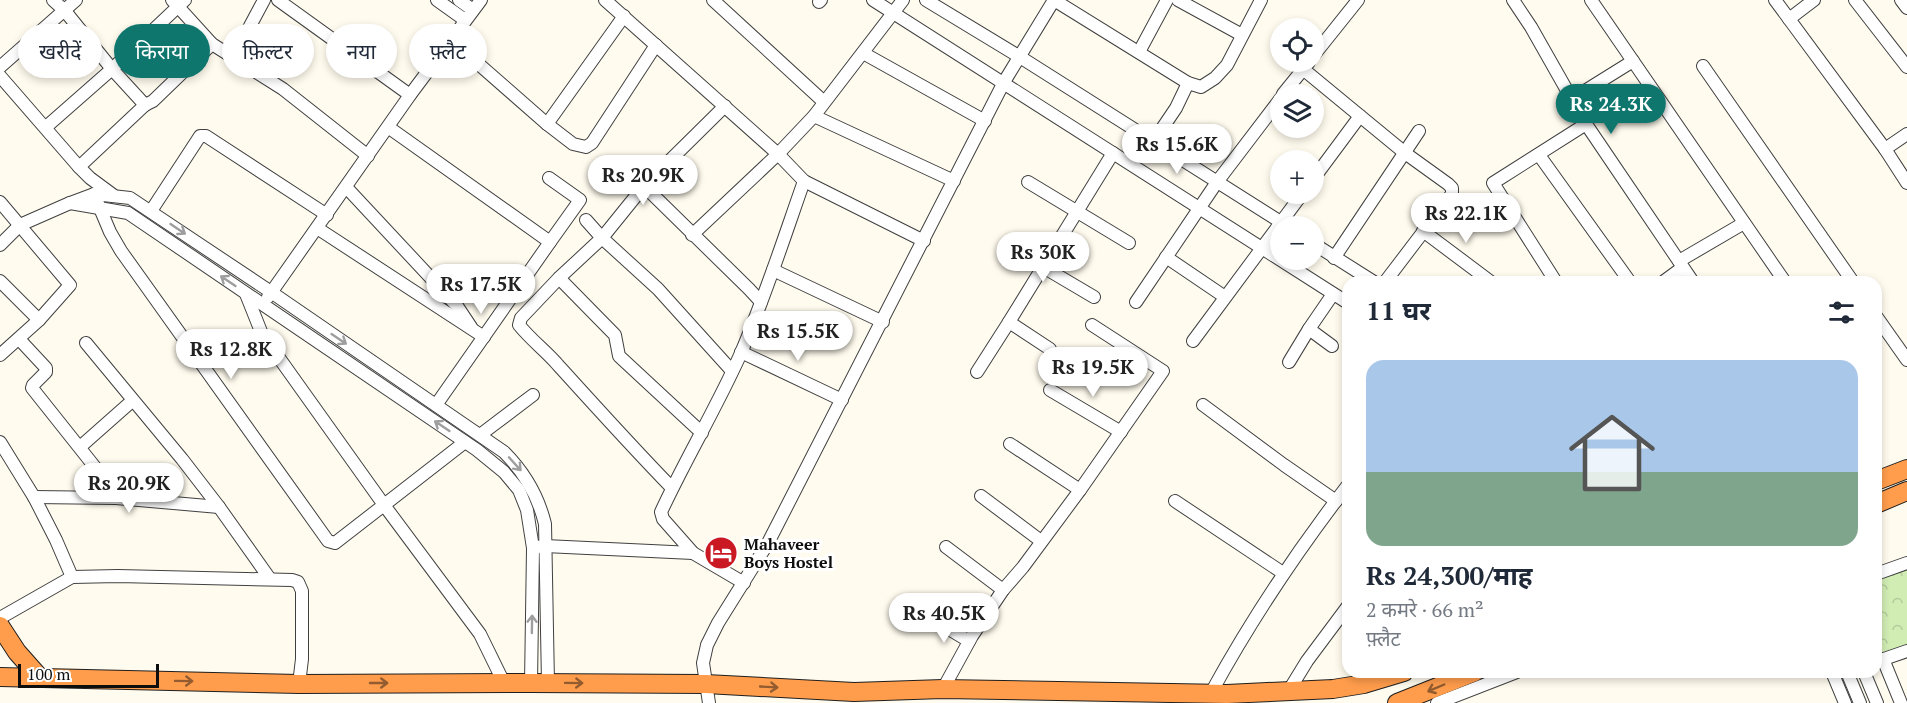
<!DOCTYPE html>
<html lang="hi">
<meta charset="utf-8">
<style>
body{margin:0;font-family:"PT Serif","Noto Sans Devanagari",serif;background:#f2f2f3;color:#1f2937;height:100vh;display:flex;flex-direction:column;font-size:22px;white-space:nowrap}
*{box-sizing:border-box;margin:0}
p{font-size:20px;color:#747a83}
.icon{flex:none;width:33px;height:33px;fill:none;stroke:currentColor;stroke-width:2;stroke-linecap:round;stroke-linejoin:round}
.map{position:relative;flex:1;overflow:hidden}
.panel{position:absolute;left:1342px;top:276px;width:540px;height:402px;display:flex;flex-direction:column;background:#fff;border-radius:18px;box-shadow:0 3px 9px #0003}
.panel>*{flex:none}
.top-card{position:absolute;left:18px;top:24px;width:570px;height:54px;display:flex;gap:12px}
.buttons{position:absolute;left:1270px;top:18px;display:grid;gap:12px}
.buttons a{display:grid;place-items:center;width:54px;height:54px;border-radius:50%;background:#fff;box-shadow:0 3px 9px #0003;font-size:30px}
.scale{position:absolute;left:18px;bottom:15px;width:141px;box-sizing:border-box;padding-left:6px;border:3px solid #0d0d0d;border-top:0;font-size:16px;line-height:21px;white-space:nowrap;color:#0d0d0d;-webkit-text-stroke:4px #fff;paint-order:stroke}
.price{position:absolute;translate:-50% -51px;padding:0 14px;border-radius:21px;background:#fff;color:#222;font-size:20px;line-height:39px;filter:drop-shadow(0 2px 3px #0008)}
.price::after{content:'';position:absolute;left:50%;top:36px;width:18px;height:14px;margin-left:-9px;background:inherit;clip-path:polygon(0 0,100% 0,50% 100%)}
.price.active{background:#0f766e;color:#fff}
ul{padding:0;list-style:none}
li{display:grid;align-content:center;gap:12px;height:318px;padding:0 24px}
li span{display:grid;place-items:center;height:186px;border-radius:18px;color:#555}
li>.icon{margin-inline-start:auto}
span .icon{width:108px;height:108px;fill:#fffc;stroke-width:1}
li b{font-size:26px}
h2{display:flex;justify-content:space-between;align-items:center;height:72px;padding:0 24px;font-size:26px}
.chip{padding:0 21px;border-radius:27px;background:#fff;box-shadow:0 3px 9px #0003;font-size:21px;line-height:54px}
.chip.active{background:#0f766e;color:#fff}
.map>svg:first-child{display:block}
.park{fill:url(#park-crowns)}
.lines{fill:none;stroke-linecap:round;stroke-linejoin:round}
.minor-casing{stroke:#404040;stroke-width:14}
.highway-casing{stroke:#1e1e1e;stroke-width:20}
.minor{stroke:#fff;stroke-width:12}
.highway{stroke:#ff9d4c;stroke-width:18}
.oneway{stroke:#9e9e9e}
.oneway2{stroke:#925c30}
.labels{text-anchor:middle;dominant-baseline:central;stroke-width:6;stroke-linejoin:round;paint-order:stroke}
.poi-label{font-size:16px;font-weight:bold;fill:#0d0d0d;stroke:#fff;text-anchor:start}
</style>
<div class="map">
<svg width="1907" height="703" viewBox="0 0 1907 703">
<defs>
<pattern id="park-crowns" width="20" height="18" patternUnits="userSpaceOnUse" patternTransform="scale(1.5)"><rect width="20" height="18" fill="#d2edb4"/><path d="M2 6a3 3 0 1 1 6 0M12 15a3 3 0 1 1 6 0" fill="none" stroke="#b3ca9a"/></pattern>
</defs>
<rect width="100%" height="100%" fill="#fffbee"/>
<polygon class="park" points="1907,563 1907,651 1876,661 1876,574"/>
<g class="lines">
<defs>
<g id="minor">
<polyline points="53,0 65,11 112,69 145,105"/>
<polyline points="172,0 212,44 283,89 368,156"/>
<polyline points="278,0 410,95"/>
<polyline points="437,0 465,20"/>
<polyline points="459,0 473,10"/>
<polyline points="605,0 778,154 804,181 924,241"/>
<polyline points="713,0 824,102"/>
<polyline points="873,0 1348,303"/>
<polyline points="926,0 1020,57 1287,226"/>
<polyline points="1054,0 1188,83 1201,87 1215,78 1227,65 1261,0"/>
<polyline points="1178,0 1242,35"/>
<polyline points="1513,0 1531,27 1586,124 1693,282"/>
<polyline points="1591,0 1785,282"/>
<polyline points="1775,0 1885,149 1907,183"/>
<polyline points="1855,0 1907,67"/>
<polyline points="1901,0 1907,8"/>
<polyline points="819,2 821,0"/>
<polyline points="1789,19 1814,0"/>
<polyline points="450,39 547,124 573,144 586,147 592,143 656,45"/>
<polyline points="1139,52 1167,0"/>
<polyline points="863,53 985,121"/>
<polyline points="1314,55 1358,0"/>
<polyline points="234,56 264,0"/>
<polyline points="1703,66 1853,282"/>
<polyline points="0,67 76,0"/>
<polyline points="1303,69 1360,116 1314,178"/>
<polyline points="0,76 79,167 145,105 153,101 212,44"/>
<polyline points="1283,94 1309,62"/>
<polyline points="1572,99 1633,61"/>
<polyline points="725,106 644,186 749,289 761,302"/>
<polyline points="814,116 954,181"/>
<polyline points="1360,116 1405,153 1448,184 1452,188 1452,194 1385,282"/>
<polyline points="547,124 624,16"/>
<polyline points="46,127 112,69 185,0"/>
<polyline points="388,127 550,242 580,200 549,178"/>
<polyline points="1153,142 1176,108 1188,83"/>
<polyline points="1885,149 1907,134"/>
<polyline points="1539,155 1630,282"/>
<polyline points="79,167 90,178 113,195"/>
<polyline points="1028,182 1129,243"/>
<polyline points="644,186 602,238 658,289 732,371"/>
<polyline points="346,187 457,306 471,327"/>
<polyline points="94,194 110,232 121,251 328,541 335,543 384,505 262,334 246,294"/>
<polyline points="0,202 70,285 39,320 0,355"/>
<polyline points="70,203 128,213 477,450 504,472 519,490 527,510 533,548 531,683"/>
<polyline points="151,211 200,136 206,136 327,215"/>
<path d="M586 220 602 238 559 278 521 318 519 325C531 340 546 351 558 365 596 407 633 448 672 488"/>
<polyline points="317,228 484,337"/>
<polyline points="1423,231 1491,282"/>
<polyline points="692,235 778,154 814,116 903,0"/>
<polyline points="1314,244 1374,282"/>
<path d="M0 245 20 225 70 203 94 194 130 198 271 292 504 452C525 473 538 495 545 524L548 683"/>
<polyline points="1006,245 1094,297"/>
<polyline points="1166,257 1225,297"/>
<polyline points="1334,258 1419,131"/>
<polyline points="1679,261 1744,223"/>
<polyline points="773,270 883,322"/>
<polyline points="559,278 615,335 619,356 702,433"/>
<polyline points="0,281 39,320"/>
<polyline points="1556,282 1493,183 1586,124"/>
<polyline points="1663,282 1682,268"/>
<polyline points="268,297 410,95 481,0"/>
<polyline points="1136,302 1217,182 1281,98"/>
<polyline points="1876,316 1907,360"/>
<polyline points="19,339 46,368 46,372 33,385 32,388 106,481 116,498 219,507"/>
<polyline points="1193,341 1302,194"/>
<polyline points="86,343 182,459 219,507 270,579"/>
<polyline points="1332,346 1309,329 1333,294"/>
<polyline points="1050,349 1009,322 1113,153"/>
<polyline points="741,352 842,400"/>
<polyline points="1289,362 1309,329"/>
<polyline points="977,372 1009,322"/>
<polyline points="1050,390 1121,432"/>
<polyline points="436,405 550,242"/>
<polyline points="1203,405 1284,465 1336,501"/>
<polyline points="480,435 533,395"/>
<polyline points="0,442 34,497 56,540 72,577"/>
<polyline points="465,442 384,505 480,634 504,683"/>
<polyline points="1010,444 1080,490"/>
<polyline points="80,447 132,401"/>
<polyline points="981,496 1041,541"/>
<polyline points="34,497 116,498"/>
<polyline points="1175,501 1283,573"/>
<polyline points="537,547 545,546 693,553"/>
<polyline points="946,547 1003,590"/>
<polyline points="1876,574 1907,563"/>
<path d="M744 583 693 553 663 519 661 512C686 458 717 407 741 353 765 297 784 238 804 181"/>
<polyline points="0,618 72,577 118,576 292,580 298,582 302,591 302,659 299,684"/>
<polyline points="934,620 969,641"/>
<polyline points="1883,659 1901,703"/>
<polyline points="1878,661 1907,651"/>
<polyline points="1832,672 1845,703"/>
<polyline points="1847,672 1860,703"/>
<polyline points="1864,672 1877,703"/>
<polyline points="943,689 972,636 1003,590 1023,567 1080,490 1163,371 1092,325"/>
<polyline points="1288,692 1307,661 1348,606"/>
<path d="M1211 693C1251 620 1297 551 1348 485"/>
<polyline points="709,703 703,663 707,645 718,623 768,543 1004,82 1054,0"/>
<polyline points="1437,703 1517,672"/>
</g>
<g id="highway">
<polyline points="1876,481 1907,469"/>
<polyline points="1876,504 1907,491"/>
<polyline points="0,626 17,652 40,678"/>
<polyline points="0,677 299,684 531,683 706,684 854,692 943,689 1227,694 1333,689 1364,684 1404,672"/>
<polyline points="1397,703 1475,672"/>
</g>
</defs>
<use href="#minor" class="minor-casing"/>
<use href="#highway" class="highway-casing"/>
<use href="#minor" class="minor"/>
<use href="#highway" class="highway"/>
</g>
<defs><path id="oneway-shaft" d="M-6 0H5M1.5-3L5.5 0L1.5 3" fill="none" stroke-width="1.6" stroke-linecap="round" stroke-linejoin="round" transform="scale(1.5)"/></defs>
<g class="oneway">
<use href="#oneway-shaft" transform="translate(178 229) rotate(34)"/>
<use href="#oneway-shaft" transform="translate(228 281) rotate(-146)"/>
<use href="#oneway-shaft" transform="translate(339 339) rotate(34)"/>
<use href="#oneway-shaft" transform="translate(442 426) rotate(-146)"/>
<use href="#oneway-shaft" transform="translate(515 464) rotate(48)"/>
<use href="#oneway-shaft" transform="translate(532 624) rotate(-89)"/>
</g>
<g class="oneway2">
<use href="#oneway-shaft" transform="translate(184 681) rotate(1)"/>
<use href="#oneway-shaft" transform="translate(379 683)"/>
<use href="#oneway-shaft" transform="translate(574 683) rotate(1)"/>
<use href="#oneway-shaft" transform="translate(769 687) rotate(3)"/>
<use href="#oneway-shaft" transform="translate(1436 688) rotate(157)"/>
</g>
<defs>
<symbol id="hotel-disc" viewBox="-11 -11 22 22"><circle r="9.5" fill="#ca1923" stroke="#fff"/><path d="M-6-4.5h1.5V1H6V5H4.5V3h-9V5H-6ZM-4 0a1.8 1.8 0 1 1 3.6 0ZM.5 0V-2.5h3Q6-2.5 6 0Z" fill="#fff"/></symbol>
</defs>
<g fill-rule="evenodd">
<use href="#hotel-disc" x="702" y="534" width="38" height="38"/>
</g>
<g class="labels">
<g class="poi-label">
<text x="744" y="544">Mahaveer<tspan x="744" dy="18">Boys Hostel</tspan></text>
</g>
</g>
</svg>
<div class="buttons">
<a><svg class="icon" aria-label="locate" viewBox="0 0 24 24"><circle cx="12" cy="12" r="6"/><path d="M12 2v4M12 18v4M2 12h4M18 12h4"/></svg></a>
<a><svg class="icon" aria-label="layers" viewBox="0 0 24 24"><path d="M12 4l9 5-9 5-9-5zM3 14l9 5 9-5"/></svg></a>
<a>+</a>
<a>−</a>
</div>
<div class="scale">100 m</div>
<b class="price active" style="left:1611px;top:135px">Rs 24.3K</b>
<b class="price" style="left:1177px;top:175px">Rs 15.6K</b>
<b class="price" style="left:643px;top:206px">Rs 20.9K</b>
<b class="price" style="left:1466px;top:244px">Rs 22.1K</b>
<b class="price" style="left:1043px;top:283px">Rs 30K</b>
<b class="price" style="left:481px;top:315px">Rs 17.5K</b>
<b class="price" style="left:798px;top:362px">Rs 15.5K</b>
<b class="price" style="left:231px;top:380px">Rs 12.8K</b>
<b class="price" style="left:1093px;top:398px">Rs 19.5K</b>
<b class="price" style="left:129px;top:514px">Rs 20.9K</b>
<b class="price" style="left:944px;top:644px">Rs 40.5K</b>
<div class="top-card">
<a class="chip">खरीदें</a>
<a class="chip active">किराया</a>
<a class="chip">फ़िल्टर</a>
<a class="chip">नया</a>
<a class="chip">फ़्लैट</a>
</div>
<section class="panel">
<h2>11 घर<svg class="icon" aria-label="filters" viewBox="0 0 24 24"><path d="M4 7h16M4 17h16"/><circle cx="9" cy="7" r="2"/><circle cx="15" cy="17" r="2"/></svg></h2>
<ul>
<li><span style="background:linear-gradient(#a9c7e8 60%,#7fa58c 0)"><svg class="icon" aria-label="home" viewBox="0 0 24 24"><path d="M3 11l9-7 9 7M6 9v11h12V9"/></svg></span><div><b>Rs 24,300/माह</b><p>2 कमरे · 66 m²</p><p>फ़्लैट</p></div></li>
</ul>
</section>
</div>
